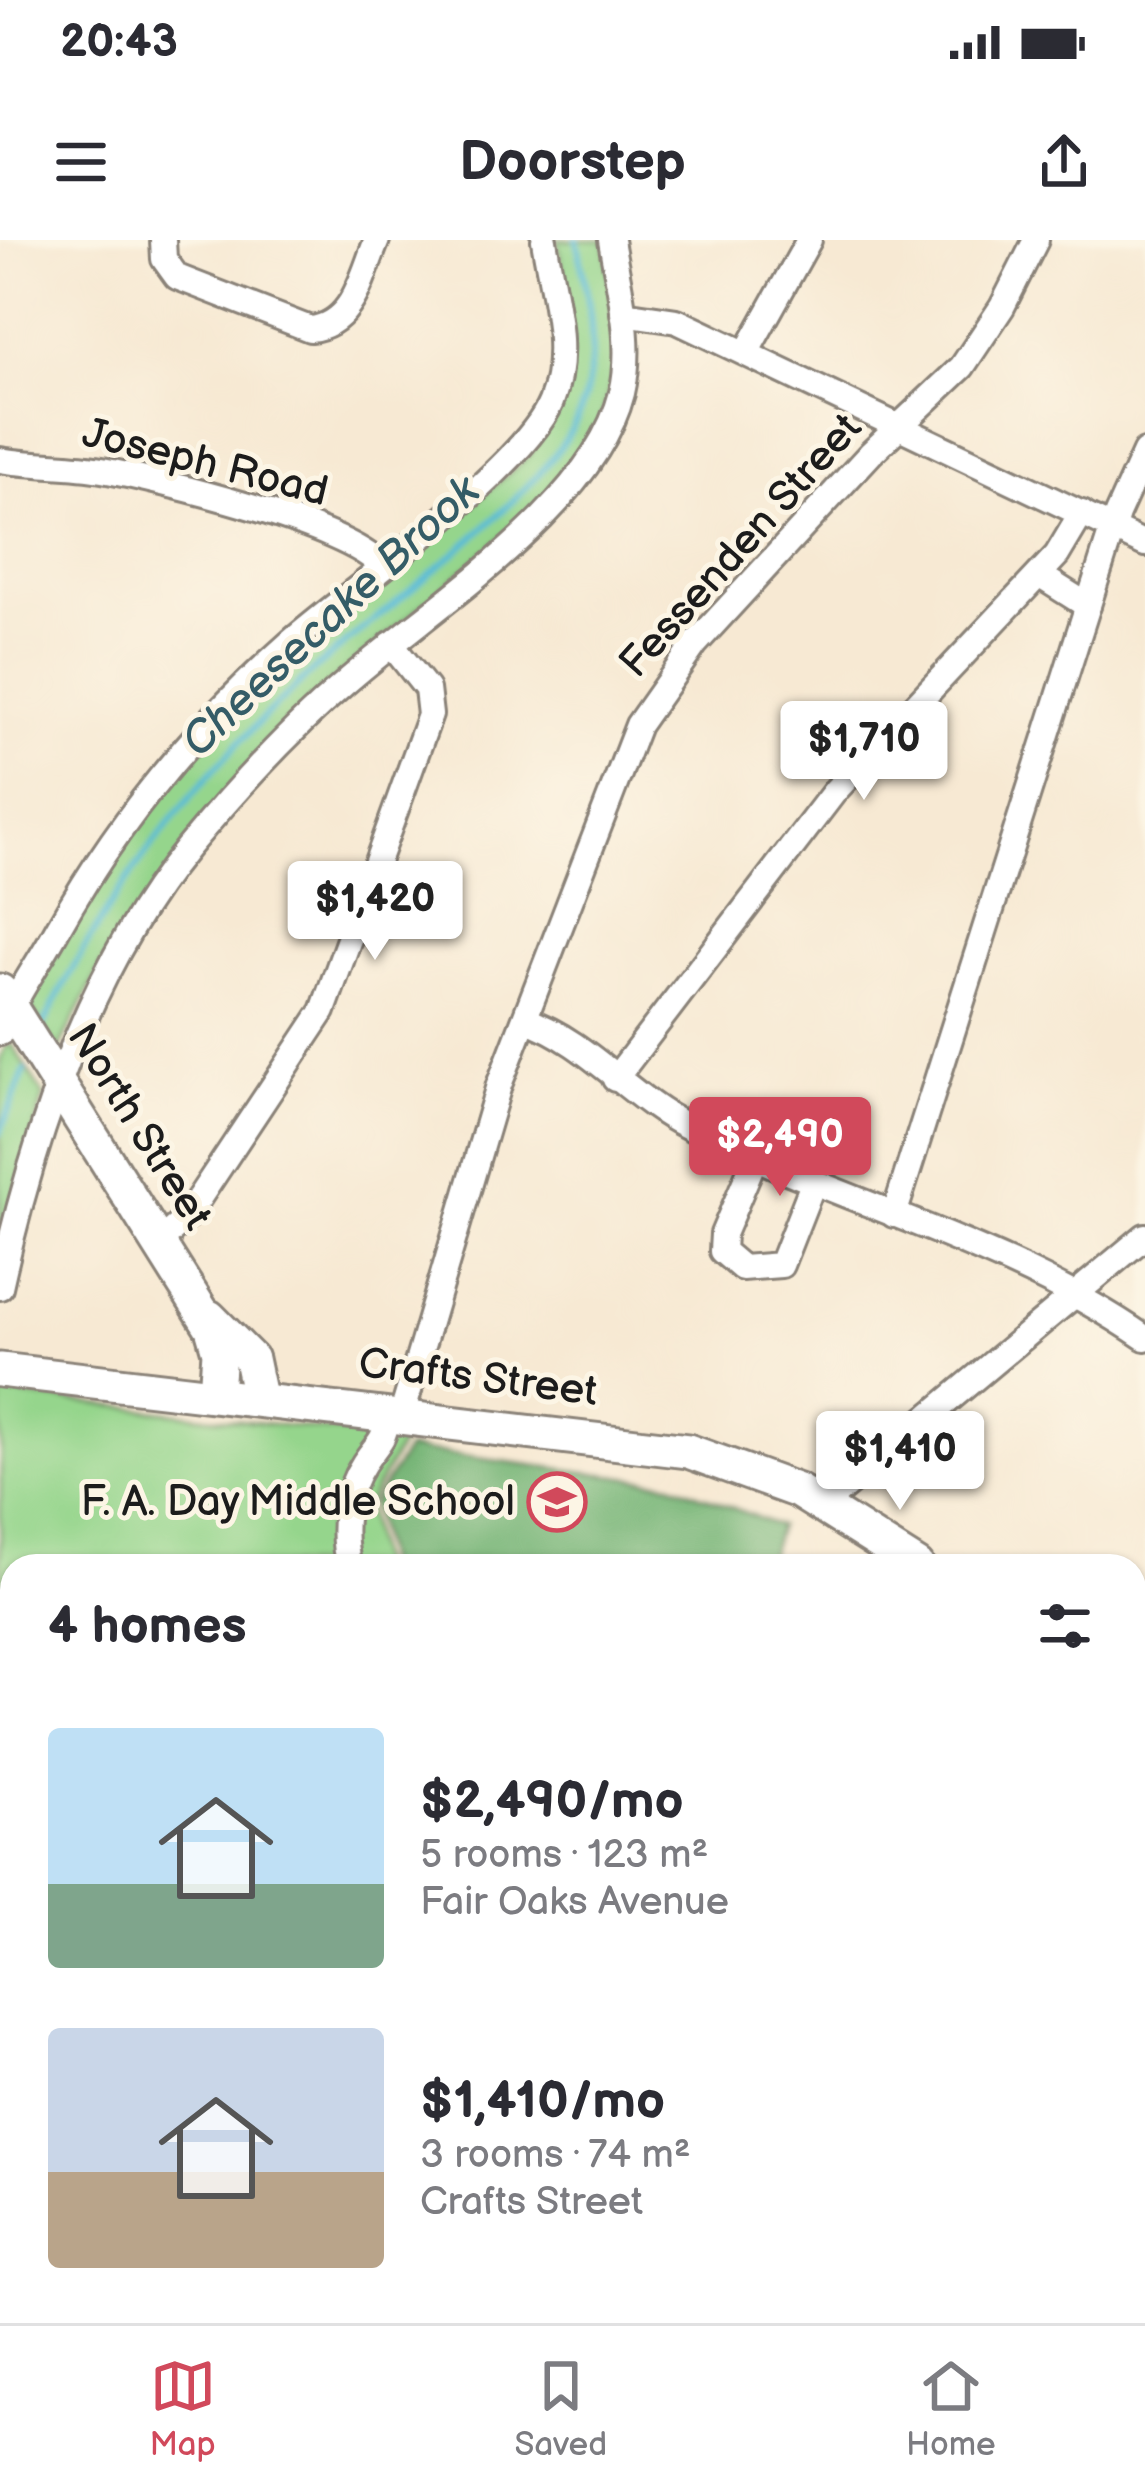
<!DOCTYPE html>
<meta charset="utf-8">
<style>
body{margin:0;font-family:"Balsamiq Sans",sans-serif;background:#f2f2f3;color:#2b2b33;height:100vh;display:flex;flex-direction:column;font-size:45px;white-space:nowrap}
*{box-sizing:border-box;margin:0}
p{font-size:39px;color:#7c7c81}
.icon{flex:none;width:66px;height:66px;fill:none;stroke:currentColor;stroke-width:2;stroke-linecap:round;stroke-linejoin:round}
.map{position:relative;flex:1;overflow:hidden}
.panel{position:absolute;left:0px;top:1314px;width:1146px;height:771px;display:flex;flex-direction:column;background:#fff;border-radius:36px 36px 0 0;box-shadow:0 3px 9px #0004}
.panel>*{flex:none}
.price{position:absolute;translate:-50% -102px;padding:0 27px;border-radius:12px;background:#fff;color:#222;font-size:39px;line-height:78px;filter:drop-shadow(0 3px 6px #0008)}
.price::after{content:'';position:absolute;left:50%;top:72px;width:36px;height:27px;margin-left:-18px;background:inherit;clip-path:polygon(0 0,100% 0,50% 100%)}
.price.on{background:#d1495b;color:#fff}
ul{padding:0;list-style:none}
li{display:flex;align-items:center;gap:36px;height:300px;padding:0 48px}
li span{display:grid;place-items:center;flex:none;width:336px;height:240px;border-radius:12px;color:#555}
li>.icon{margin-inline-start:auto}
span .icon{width:144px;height:144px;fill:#fffc;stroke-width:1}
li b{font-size:51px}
h2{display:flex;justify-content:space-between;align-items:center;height:144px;padding:0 48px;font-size:51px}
.status{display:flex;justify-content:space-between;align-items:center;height:84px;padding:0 60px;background:#fff;direction:ltr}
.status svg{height:33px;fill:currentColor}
header{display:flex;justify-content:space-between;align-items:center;height:156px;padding:0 48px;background:#fff;font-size:54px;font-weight:700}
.tabs{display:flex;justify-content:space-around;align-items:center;height:168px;border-top:3px solid #e1e1e2;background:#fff;font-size:33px;color:#7c7c81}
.tabs a{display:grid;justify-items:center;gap:6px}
.tabs .on{color:#d1495b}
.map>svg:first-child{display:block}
.green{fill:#95d58c;stroke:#587854;stroke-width:3}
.forest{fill:#78b678;stroke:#4a694a;stroke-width:3}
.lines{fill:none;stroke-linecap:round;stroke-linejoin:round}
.stream{stroke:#58bbd7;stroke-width:6}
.minor-casing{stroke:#8a8278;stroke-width:30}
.major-casing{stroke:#8a8278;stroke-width:39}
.minor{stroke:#fff;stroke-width:24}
.major{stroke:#fff;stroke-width:33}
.labels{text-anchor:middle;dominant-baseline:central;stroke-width:10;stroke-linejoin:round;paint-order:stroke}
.street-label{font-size:42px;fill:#1c1c1c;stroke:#fcf5e5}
.poi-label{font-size:42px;fill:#1c1c1c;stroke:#fcf5e5;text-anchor:end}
.water-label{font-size:45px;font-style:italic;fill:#345c67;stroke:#fcf5e5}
</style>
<div class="status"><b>20:43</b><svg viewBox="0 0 49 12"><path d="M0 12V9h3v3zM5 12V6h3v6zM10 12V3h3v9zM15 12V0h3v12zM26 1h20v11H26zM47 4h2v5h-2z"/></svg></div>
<header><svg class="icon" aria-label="menu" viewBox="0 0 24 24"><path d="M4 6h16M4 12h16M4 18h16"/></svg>Doorstep<svg class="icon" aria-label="share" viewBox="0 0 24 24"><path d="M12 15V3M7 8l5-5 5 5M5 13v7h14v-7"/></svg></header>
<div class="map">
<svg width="1145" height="2083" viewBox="0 0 1145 2083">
<rect width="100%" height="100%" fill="#fcf5e5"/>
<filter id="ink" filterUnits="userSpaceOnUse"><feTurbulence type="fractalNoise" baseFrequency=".00833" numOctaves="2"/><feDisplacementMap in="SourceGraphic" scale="24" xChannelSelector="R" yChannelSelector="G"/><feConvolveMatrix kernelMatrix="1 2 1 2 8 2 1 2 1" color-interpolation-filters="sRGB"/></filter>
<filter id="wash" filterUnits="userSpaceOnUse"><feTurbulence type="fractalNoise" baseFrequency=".004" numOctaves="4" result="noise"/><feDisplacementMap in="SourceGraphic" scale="48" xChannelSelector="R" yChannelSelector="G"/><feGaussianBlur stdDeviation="2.7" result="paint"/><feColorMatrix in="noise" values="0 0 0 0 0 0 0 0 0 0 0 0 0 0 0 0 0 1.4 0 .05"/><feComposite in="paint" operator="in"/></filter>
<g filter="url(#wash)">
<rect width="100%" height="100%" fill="#f7e9d3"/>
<g class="green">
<path d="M557 0H605L619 115 595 201 573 233 527 276 322 450 116 697 58 811 25 760 146 569 205 502 273 435 529 216C581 137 574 89 557 0Z"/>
<polygon points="12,804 44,856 0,1007 0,820 5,807"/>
<polygon points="1,1153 404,1199 366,1266 378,1326 12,1326 12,1530 0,1497"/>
<polygon points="0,1584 12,1614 12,1748 0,1720"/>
<polygon points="0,1884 12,1912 12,2073 30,2073 0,2083"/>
<polygon points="194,2073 269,2073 280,2083 205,2083"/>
<polygon points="316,2073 656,2073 660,2083 326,2083"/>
</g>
<polygon class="forest" points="407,1209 671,1243 779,1286 766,1326 385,1326 372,1264"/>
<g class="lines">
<g class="stream">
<path d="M44 785C109 647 200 532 313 431 382 369 542 257 577 179 603 120 589 61 577 0"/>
<polyline points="0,893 25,830"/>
<polyline points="0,1663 12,1692"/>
<polyline points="230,2073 241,2083"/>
</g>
</g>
</g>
<g filter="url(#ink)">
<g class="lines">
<defs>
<g id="minor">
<path d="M163 0 164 19 177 37 310 89C354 85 362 35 377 0"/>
<polyline points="623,73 677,81 1145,304"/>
<polyline points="746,113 809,0"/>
<path d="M0 220C34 226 68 224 102 230 158 240 350 286 382 327"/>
<polyline points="1039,335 1088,366"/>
<path d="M526 780C587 801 629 857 687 886 832 959 1012 1005 1145 1098"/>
<path d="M0 793C15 755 38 725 57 690 119 579 196 486 291 402 352 349 524 228 551 162 572 110 552 52 544 0"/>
<polyline points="615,839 835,551 1057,315 1082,273"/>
<polyline points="756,916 723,994 722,1011 742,1028 781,1025 814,941"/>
<polyline points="894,975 1117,274 1145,212"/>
<polyline points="158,1003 185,979 323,771 430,475 427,449 391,404"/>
<path d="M0 1047C33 898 89 728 187 608 235 550 287 493 344 444 431 367 593 268 622 153 634 103 619 49 611 0"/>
<polyline points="402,1174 499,845 638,485 695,404 871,213 962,127 1002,67 1036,0"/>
<polyline points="823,1265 1145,996"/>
<path d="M349 1326C340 1292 344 1253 364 1223 379 1200 384 1204 388 1173"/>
<polyline points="0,1588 12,1618"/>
<polyline points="1134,1716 1145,1707"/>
<polyline points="0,1754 12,1783"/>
<polyline points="1134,1930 1145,1920"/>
<polyline points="179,2073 190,2083"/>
<polyline points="272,2073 283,2083"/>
<polyline points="825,2083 825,2073"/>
<polyline points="1076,2083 1076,2073"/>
</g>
<g id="major">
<polyline points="0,751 212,1088 219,1112 216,1153"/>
<polyline points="209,1077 251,1119 259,1157"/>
<polyline points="0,1130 688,1211 798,1251 917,1326"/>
<polyline points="1134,1457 1145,1463"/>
<polyline points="1134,1554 1145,1569"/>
</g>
</defs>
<use href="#minor" class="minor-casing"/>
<use href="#major" class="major-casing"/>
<use href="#minor" class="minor"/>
<use href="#major" class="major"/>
</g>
</g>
<defs>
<symbol id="school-ring" viewBox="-11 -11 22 22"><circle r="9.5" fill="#fcf5e5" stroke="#d1495b" stroke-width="1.5"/><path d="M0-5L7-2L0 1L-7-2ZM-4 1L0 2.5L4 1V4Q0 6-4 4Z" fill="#d1495b"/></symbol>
</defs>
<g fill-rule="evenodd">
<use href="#school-ring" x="524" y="1229" width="66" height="66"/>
</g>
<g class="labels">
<g class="street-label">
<text transform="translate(205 223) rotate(14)">Joseph Road</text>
<text transform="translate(741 306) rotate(-48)">Fessenden Street</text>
<text transform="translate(139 887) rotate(58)">North Street</text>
<text transform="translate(478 1138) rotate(7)">Crafts Street</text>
</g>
<g class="poi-label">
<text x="515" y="1262">F. A. Day Middle School</text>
</g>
<g class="water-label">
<text transform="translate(331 377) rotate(-43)">Cheesecake Brook</text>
</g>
</g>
</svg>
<b class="price" style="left:864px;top:563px">$1,710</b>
<b class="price" style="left:375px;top:723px">$1,420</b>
<b class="price on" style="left:780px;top:959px">$2,490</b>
<b class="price" style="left:900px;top:1273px">$1,410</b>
<section class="panel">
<h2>4 homes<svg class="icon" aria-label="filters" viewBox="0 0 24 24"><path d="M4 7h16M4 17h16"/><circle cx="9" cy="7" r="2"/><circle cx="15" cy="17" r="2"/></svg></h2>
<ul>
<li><span style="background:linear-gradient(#bfe0f5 65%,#7fa58c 0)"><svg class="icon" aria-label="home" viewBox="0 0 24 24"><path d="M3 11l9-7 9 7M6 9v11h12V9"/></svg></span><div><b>$2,490/mo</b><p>5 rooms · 123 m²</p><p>Fair Oaks Avenue</p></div></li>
<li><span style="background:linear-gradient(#c9d6e8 60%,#b9a48a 0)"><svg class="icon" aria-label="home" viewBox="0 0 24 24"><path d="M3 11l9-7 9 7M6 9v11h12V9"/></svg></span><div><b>$1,410/mo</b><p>3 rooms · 74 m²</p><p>Crafts Street</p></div></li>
</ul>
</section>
</div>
<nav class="tabs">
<a class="on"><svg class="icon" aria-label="map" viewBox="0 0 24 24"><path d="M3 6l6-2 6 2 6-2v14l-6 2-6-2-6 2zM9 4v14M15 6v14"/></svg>Map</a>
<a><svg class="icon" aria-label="saved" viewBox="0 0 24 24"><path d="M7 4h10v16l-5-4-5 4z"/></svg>Saved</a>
<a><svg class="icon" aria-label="home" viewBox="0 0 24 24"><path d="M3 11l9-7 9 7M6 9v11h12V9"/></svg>Home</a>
</nav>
